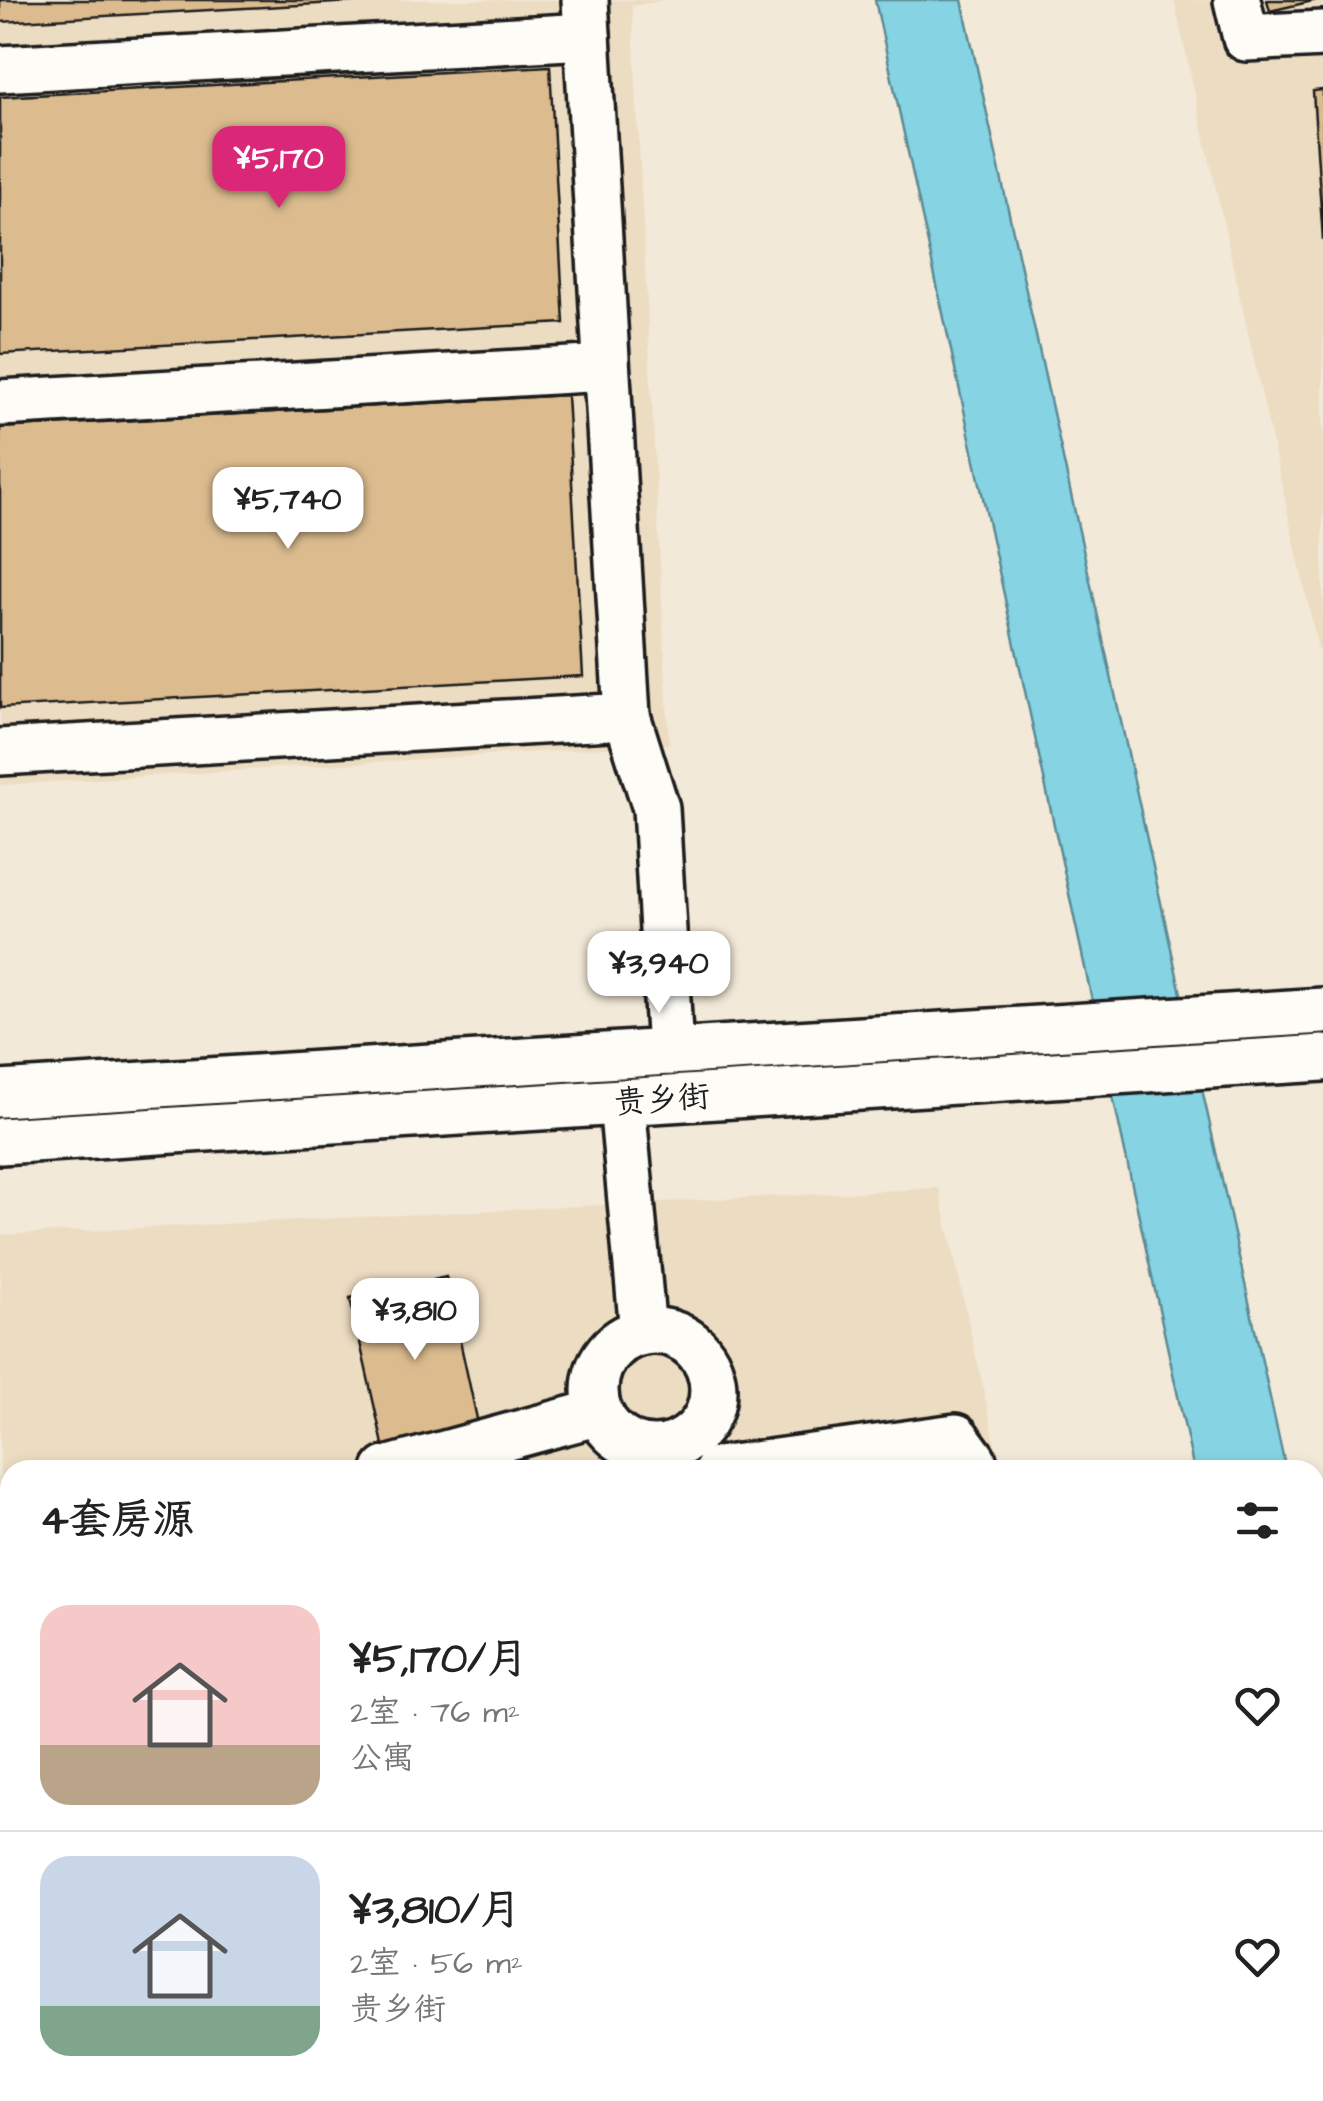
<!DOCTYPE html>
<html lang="zh">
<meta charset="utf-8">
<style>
body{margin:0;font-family:"Architects Daughter","LXGW WenKai TC",sans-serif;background:#f6f6f6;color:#222;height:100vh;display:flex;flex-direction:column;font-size:38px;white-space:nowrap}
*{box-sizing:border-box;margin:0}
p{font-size:32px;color:#767676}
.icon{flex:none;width:55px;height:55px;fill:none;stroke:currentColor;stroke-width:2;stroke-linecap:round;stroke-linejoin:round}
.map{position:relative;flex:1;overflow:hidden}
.details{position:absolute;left:0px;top:1460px;width:1325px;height:642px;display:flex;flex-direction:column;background:#fff;border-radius:30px 30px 0 0;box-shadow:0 5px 15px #0003}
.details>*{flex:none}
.price{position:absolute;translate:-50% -85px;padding:0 22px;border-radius:20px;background:#fff;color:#222;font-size:32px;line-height:65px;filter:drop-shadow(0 2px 5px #0008)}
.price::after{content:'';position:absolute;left:50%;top:60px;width:30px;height:22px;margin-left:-15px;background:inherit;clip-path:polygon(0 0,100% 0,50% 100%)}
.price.active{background:#db2777;color:#fff}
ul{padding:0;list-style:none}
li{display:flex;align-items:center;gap:30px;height:250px;padding:0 40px}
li+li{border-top:2px solid #e0e0e0}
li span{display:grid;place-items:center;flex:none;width:280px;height:200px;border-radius:30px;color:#555}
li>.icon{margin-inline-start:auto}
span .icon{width:120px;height:120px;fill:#fffc;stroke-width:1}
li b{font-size:42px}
h2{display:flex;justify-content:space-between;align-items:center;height:120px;padding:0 40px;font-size:42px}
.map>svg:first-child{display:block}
.built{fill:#ecdcc2}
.water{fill:#85d3e3;stroke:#5b8a93;stroke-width:2.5}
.building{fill:#dcbc8f;stroke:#1c1c1c;stroke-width:2.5}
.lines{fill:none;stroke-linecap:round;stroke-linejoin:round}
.minor-casing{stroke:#1c1c1c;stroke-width:52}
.minor{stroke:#fdfcf7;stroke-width:45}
.labels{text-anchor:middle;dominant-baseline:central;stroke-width:9;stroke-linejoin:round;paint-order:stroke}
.street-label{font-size:32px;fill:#1c1c1c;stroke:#fdfcf7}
</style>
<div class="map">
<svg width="1323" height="2101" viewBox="0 0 1323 2101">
<rect width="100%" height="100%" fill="#f3e9d8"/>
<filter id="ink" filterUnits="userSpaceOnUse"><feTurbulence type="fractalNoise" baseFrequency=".01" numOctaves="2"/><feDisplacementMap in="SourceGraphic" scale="20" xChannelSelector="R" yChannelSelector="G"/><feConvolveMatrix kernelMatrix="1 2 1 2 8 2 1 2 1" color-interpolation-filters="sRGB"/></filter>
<g filter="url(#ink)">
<g class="built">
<polygon points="0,0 666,0 632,6 669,744 0,785"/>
<polygon points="1174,0 1323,0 1323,671"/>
<polygon points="939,1188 1001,1470 10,1470 10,2092 1138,2092 1139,2101 0,2101 0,1235"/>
</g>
<g class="water">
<polygon points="875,0 962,0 1286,1470 1194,1470"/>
<polygon points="1315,1603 1323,1640 1323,2055 1315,2019"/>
</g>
<g class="building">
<polygon points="0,0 388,0 0,22"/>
<polygon points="1267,0 1317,0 1270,11"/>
<polygon points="550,66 564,323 0,354 0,97"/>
<polygon points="1323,90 1323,240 1313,91"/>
<polygon points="567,395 583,676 0,708 0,428"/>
<polygon points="446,1277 479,1428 384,1449 350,1298"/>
<polygon points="531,2092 715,2092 677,2101 533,2101"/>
<polygon points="891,2092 1059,2092 1020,2101 892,2101"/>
</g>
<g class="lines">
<defs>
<g id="minor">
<polyline points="1237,0 1246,38 1323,34"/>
<polyline points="0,69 587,36"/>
<polyline points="0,403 606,368"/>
<polyline points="627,716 656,808 670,1052"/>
<polyline points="0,752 627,716 585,0"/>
<polyline points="0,1094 1323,1011"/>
<polyline points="622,1103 643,1332"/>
<polyline points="0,1141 1323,1058"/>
<circle cx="654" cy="1390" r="59"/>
<polyline points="386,1470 599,1412"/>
<polyline points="718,1470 956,1437 973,1460 975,1470"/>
<polyline points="463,2092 465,2101"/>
<polyline points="813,2092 815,2101"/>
<polyline points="1109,2092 1111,2101"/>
</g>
</defs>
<use href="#minor" class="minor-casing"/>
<use href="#minor" class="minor"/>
</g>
</g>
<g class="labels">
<g class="street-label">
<text transform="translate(662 1100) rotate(-4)">贵乡街</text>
</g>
</g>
</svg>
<b class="price active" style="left:279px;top:211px">¥5,170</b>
<b class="price" style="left:288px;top:552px">¥5,740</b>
<b class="price" style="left:659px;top:1016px">¥3,940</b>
<b class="price" style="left:415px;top:1363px">¥3,810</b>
<section class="details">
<h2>4套房源<svg class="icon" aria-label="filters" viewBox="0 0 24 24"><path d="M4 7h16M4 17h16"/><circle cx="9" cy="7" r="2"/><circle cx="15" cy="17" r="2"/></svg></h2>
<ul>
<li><span style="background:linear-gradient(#f6c9c9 70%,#b9a48a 0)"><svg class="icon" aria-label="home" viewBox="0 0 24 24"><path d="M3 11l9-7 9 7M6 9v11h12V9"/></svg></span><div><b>¥5,170/月</b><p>2室 · 76 m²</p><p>公寓</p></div><svg class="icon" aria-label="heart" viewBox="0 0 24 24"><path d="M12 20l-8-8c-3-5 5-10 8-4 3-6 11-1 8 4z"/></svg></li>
<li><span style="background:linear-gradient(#c9d6e8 75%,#7fa58c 0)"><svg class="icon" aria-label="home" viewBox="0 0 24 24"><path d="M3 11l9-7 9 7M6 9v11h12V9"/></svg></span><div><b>¥3,810/月</b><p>2室 · 56 m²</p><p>贵乡街</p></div><svg class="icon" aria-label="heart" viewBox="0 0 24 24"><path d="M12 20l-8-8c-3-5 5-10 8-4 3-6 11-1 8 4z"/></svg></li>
</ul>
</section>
</div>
